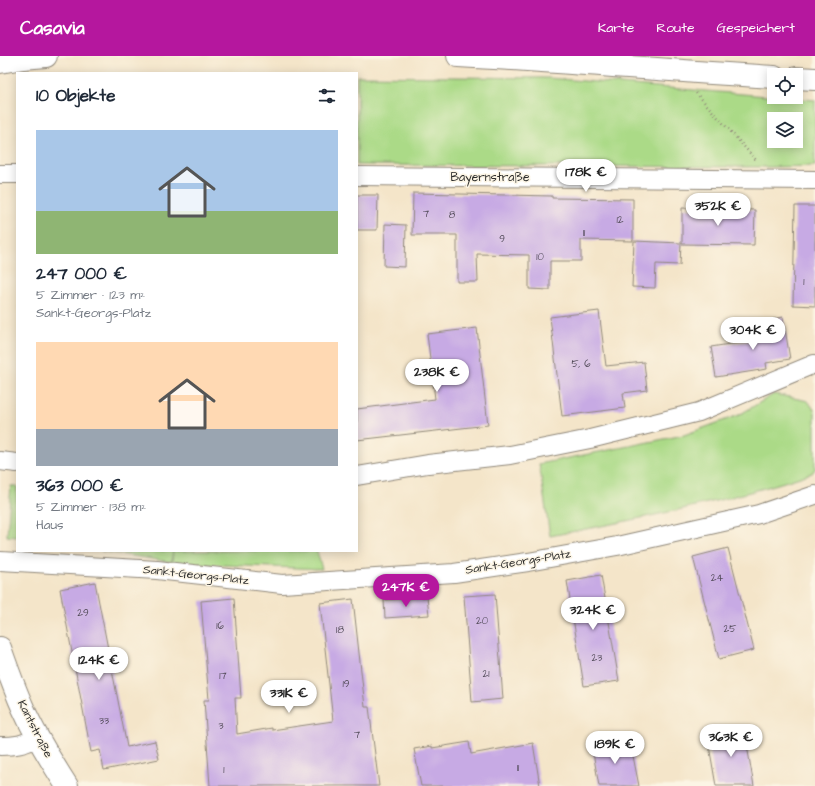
<!DOCTYPE html>
<html lang="de">
<meta charset="utf-8">
<style>
body{margin:0;font-family:"Architects Daughter",sans-serif;background:#f2f2f3;color:#1f2937;height:100vh;display:flex;flex-direction:column;font-size:15px;white-space:nowrap}
*{box-sizing:border-box;margin:0}
p{font-size:13px;color:#747a83}
.icon{flex:none;width:22px;height:22px;fill:none;stroke:currentColor;stroke-width:2;stroke-linecap:round;stroke-linejoin:round}
.map{position:relative;flex:1;overflow:hidden}
.side{position:absolute;left:16px;top:16px;width:342px;height:480px;display:flex;flex-direction:column;background:#fff;border-radius:0px;box-shadow:0 2px 10px #0003}
.side>*{flex:none}
.buttons{position:absolute;left:767px;top:12px;display:grid;gap:8px}
.buttons a{display:grid;place-items:center;width:36px;height:36px;border-radius:0px;background:#fff;box-shadow:0 2px 10px #0003;font-size:20px}
.price{position:absolute;translate:-50% -34px;padding:0 9px;border-radius:14px;background:#fff;color:#222;font-size:13px;line-height:26px;filter:drop-shadow(0 1px 2px #0008)}
.price::after{content:'';position:absolute;left:50%;top:24px;width:12px;height:9px;margin-left:-6px;background:inherit;clip-path:polygon(0 0,100% 0,50% 100%)}
.price.current{background:#b5179e;color:#fff}
ul{padding:0;list-style:none}
li{display:grid;align-content:center;gap:8px;height:212px;padding:0 20px}
li span{display:grid;place-items:center;height:124px;border-radius:0px;color:#555}
li>.icon{margin-inline-start:auto}
span .icon{width:72px;height:72px;fill:#fffc;stroke-width:1}
li b{font-size:17px}
h2{display:flex;justify-content:space-between;align-items:center;height:48px;padding:0 20px;font-size:17px}
header{display:flex;align-items:center;gap:24px;box-sizing:border-box;height:56px;padding:0 20px;background:#b5179e;color:#fff}
header strong{font-size:19px}
nav{display:flex;gap:22px;margin-inline-start:auto;font-size:14px}
.map>svg:first-child{display:block}
.green{fill:#abda87;stroke:#6b8259;fill-rule:evenodd}
.building{fill:#c7aae4}
.lines{fill:none;stroke-linecap:round;stroke-linejoin:round}
.minor-casing{stroke:#90887a;stroke-width:20}
.tertiary-casing{stroke:#90887a;stroke-width:24}
.secondary-casing{stroke:#90887a;stroke-width:24}
.path{stroke:#90887a;stroke-width:2.5;stroke-dasharray:1 3;stroke-linecap:butt}
.minor{stroke:#fff;stroke-width:18}
.tertiary{stroke:#fff;stroke-width:22}
.secondary{stroke:#fff;stroke-width:22}
.labels{text-anchor:middle;dominant-baseline:central;stroke-width:3;stroke-linejoin:round;paint-order:stroke}
.number-label{font-size:10px;fill:#524b59}
.street-label{font-size:12px;fill:#2b2b2b;stroke:#fcf5e5}
</style>
<header>
<strong>Casavia</strong>
<nav><a>Karte</a><a>Route</a><a>Gespeichert</a></nav>
</header>
<div class="map">
<svg width="815" height="730" viewBox="0 0 815 730">
<rect width="100%" height="100%" fill="#fcf5e5"/>
<filter id="ink" filterUnits="userSpaceOnUse"><feTurbulence type="fractalNoise" baseFrequency=".025" numOctaves="2"/><feDisplacementMap in="SourceGraphic" scale="8" xChannelSelector="R" yChannelSelector="G"/><feConvolveMatrix kernelMatrix="1 2 1 2 8 2 1 2 1" color-interpolation-filters="sRGB"/></filter>
<filter id="wash" filterUnits="userSpaceOnUse"><feTurbulence type="fractalNoise" baseFrequency=".012" numOctaves="4" result="noise"/><feDisplacementMap in="SourceGraphic" scale="16" xChannelSelector="R" yChannelSelector="G"/><feGaussianBlur stdDeviation="0.9" result="paint"/><feColorMatrix in="noise" values="0 0 0 0 0 0 0 0 0 0 0 0 0 0 0 0 0 1.4 0 .05"/><feComposite in="paint" operator="in"/></filter>
<g filter="url(#wash)">
<rect width="100%" height="100%" fill="#f4e5c9"/>
<g class="green">
<path d="M357 20 548 22 815 44V110L771 111 357 109ZM774 63H796V85H774Z"/>
<path d="M774 338 808 345 815 355V413L812 417C727 446 638 463 550 480L539 408 684 379 739 359Z"/>
<polygon points="11,430 17,430 17,481 7,480"/>
<polygon points="101,495 173,495 171,506"/>
<polygon points="173,495 317,495 322,513 172,507"/>
</g>
<g id="blocks">
<g class="building">
<polygon points="413,137 552,140 552,142 633,143 633,185 581,184 581,205 550,205 550,234 529,233 529,199 477,198 478,226 457,226 457,179 412,179"/>
<polygon points="357,139 378,139 377,174 357,174"/>
<polygon points="795,150 815,150 815,250 793,249"/>
<polygon points="682,152 755,154 754,189 682,188"/>
<polygon points="385,168 406,169 405,211 384,210"/>
<polygon points="634,185 681,187 680,209 656,208 655,232 632,231"/>
<polygon points="599,255 606,310 644,306 647,334 623,337 625,352 562,360 550,261"/>
<polygon points="783,261 790,303 766,307 767,313 716,321 711,291 761,283 758,266"/>
<polygon points="477,272 488,369 357,384 357,353 435,343 427,278"/>
<polygon points="728,492 754,594 719,603 693,501"/>
<polygon points="601,519 619,625 584,630 567,525"/>
<polygon points="95,526 127,691 155,685 159,703 104,714 100,694 91,696 60,533"/>
<polygon points="495,538 503,643 472,646 464,540"/>
<polygon points="427,541 429,559 385,562 384,544"/>
<polygon points="234,542 241,642 235,642 237,678 272,672 272,674 333,665 320,547 353,543 365,651 369,651 379,730 210,730 204,644 209,644 201,545"/>
<polygon points="744,672 754,730 716,730 707,678"/>
<polygon points="630,685 639,730 599,730 592,691"/>
<polygon points="469,686 471,698 533,687 540,730 421,730 414,693 432,690 432,692"/>
</g>
</g>
</g>
<g filter="url(#ink)">
<use href="#blocks" fill-opacity="0" stroke="#90887a" stroke-width="1"/>
<g class="lines">
<defs>
<g id="minor">
<polyline points="0,118 17,118"/>
<polyline points="357,120 815,124"/>
<polyline points="0,405 17,407"/>
<polyline points="357,420 428,408 510,399 590,383 699,356 814,308"/>
<polyline points="0,505 157,514 282,528 454,517 528,506 617,490 759,458 815,439"/>
<path d="M0 690C14 690 25 689 37 681"/>
</g>
<g id="tertiary">
<path d="M458 0C563 5 668 15 774 21"/>
<polyline points="0,6 23,2 46,0"/>
<polyline points="796,22 815,23"/>
</g>
<path id="secondary" d="M0 592C7 612 14 632 23 652 35 679 51 705 67 730"/>
</defs>
<use href="#minor" class="minor-casing"/>
<use href="#tertiary" class="tertiary-casing"/>
<use href="#secondary" class="secondary-casing"/>
<polyline class="path" points="696,37 757,105"/>
<use href="#minor" class="minor"/>
<use href="#tertiary" class="tertiary"/>
<use href="#secondary" class="secondary"/>
</g>
</g>
<g class="labels">
<g class="number-label">
<text x="426" y="158">7</text>
<text x="452" y="159">8</text>
<text x="620" y="164">12</text>
<text x="584" y="177">11</text>
<text x="502" y="183">9</text>
<text x="540" y="201">10</text>
<text x="804" y="226">1</text>
<text x="581" y="308">5, 6</text>
<text x="717" y="522">24</text>
<text x="83" y="557">29</text>
<text x="482" y="565">20</text>
<text x="220" y="570">16</text>
<text x="730" y="573">25</text>
<text x="340" y="574">18</text>
<text x="597" y="602">23</text>
<text x="486" y="618">21</text>
<text x="223" y="620">17</text>
<text x="346" y="628">19</text>
<text x="104" y="665">33</text>
<text x="221" y="670">3</text>
<text x="357" y="679">7</text>
<text x="518" y="712">11</text>
<text x="224" y="714">1</text>
</g>
<g class="street-label">
<text x="490" y="121">Bayernstraße</text>
<text transform="translate(518 506) rotate(-9)">Sankt-Georgs-Platz</text>
<text transform="translate(196 519) rotate(6)">Sankt-Georgs-Platz</text>
<text transform="translate(35 673) rotate(63)">Kantstraße</text>
</g>
</g>
</svg>
<div class="buttons">
<a><svg class="icon" aria-label="locate" viewBox="0 0 24 24"><circle cx="12" cy="12" r="6"/><path d="M12 2v4M12 18v4M2 12h4M18 12h4"/></svg></a>
<a><svg class="icon" aria-label="layers" viewBox="0 0 24 24"><path d="M12 4l9 5-9 5-9-5zM3 14l9 5 9-5"/></svg></a>
</div>
<b class="price" style="left:586px;top:137px">178K €</b>
<b class="price" style="left:718px;top:171px">352K €</b>
<b class="price" style="left:753px;top:295px">304K €</b>
<b class="price" style="left:437px;top:337px">238K €</b>
<b class="price current" style="left:406px;top:552px">247K €</b>
<b class="price" style="left:593px;top:575px">324K €</b>
<b class="price" style="left:99px;top:625px">124K €</b>
<b class="price" style="left:289px;top:658px">331K €</b>
<b class="price" style="left:731px;top:702px">363K €</b>
<b class="price" style="left:615px;top:709px">189K €</b>
<section class="side">
<h2>10 Objekte<svg class="icon" aria-label="filters" viewBox="0 0 24 24"><path d="M4 7h16M4 17h16"/><circle cx="9" cy="7" r="2"/><circle cx="15" cy="17" r="2"/></svg></h2>
<ul>
<li><span style="background:linear-gradient(#a9c7e8 65%,#8fb573 0)"><svg class="icon" aria-label="home" viewBox="0 0 24 24"><path d="M3 11l9-7 9 7M6 9v11h12V9"/></svg></span><div><b>247 000 €</b><p>5 Zimmer · 123 m²</p><p>Sankt-Georgs-Platz</p></div></li>
<li><span style="background:linear-gradient(#ffd9b3 70%,#9aa5b1 0)"><svg class="icon" aria-label="home" viewBox="0 0 24 24"><path d="M3 11l9-7 9 7M6 9v11h12V9"/></svg></span><div><b>363 000 €</b><p>5 Zimmer · 138 m²</p><p>Haus</p></div></li>
</ul>
</section>
</div>
